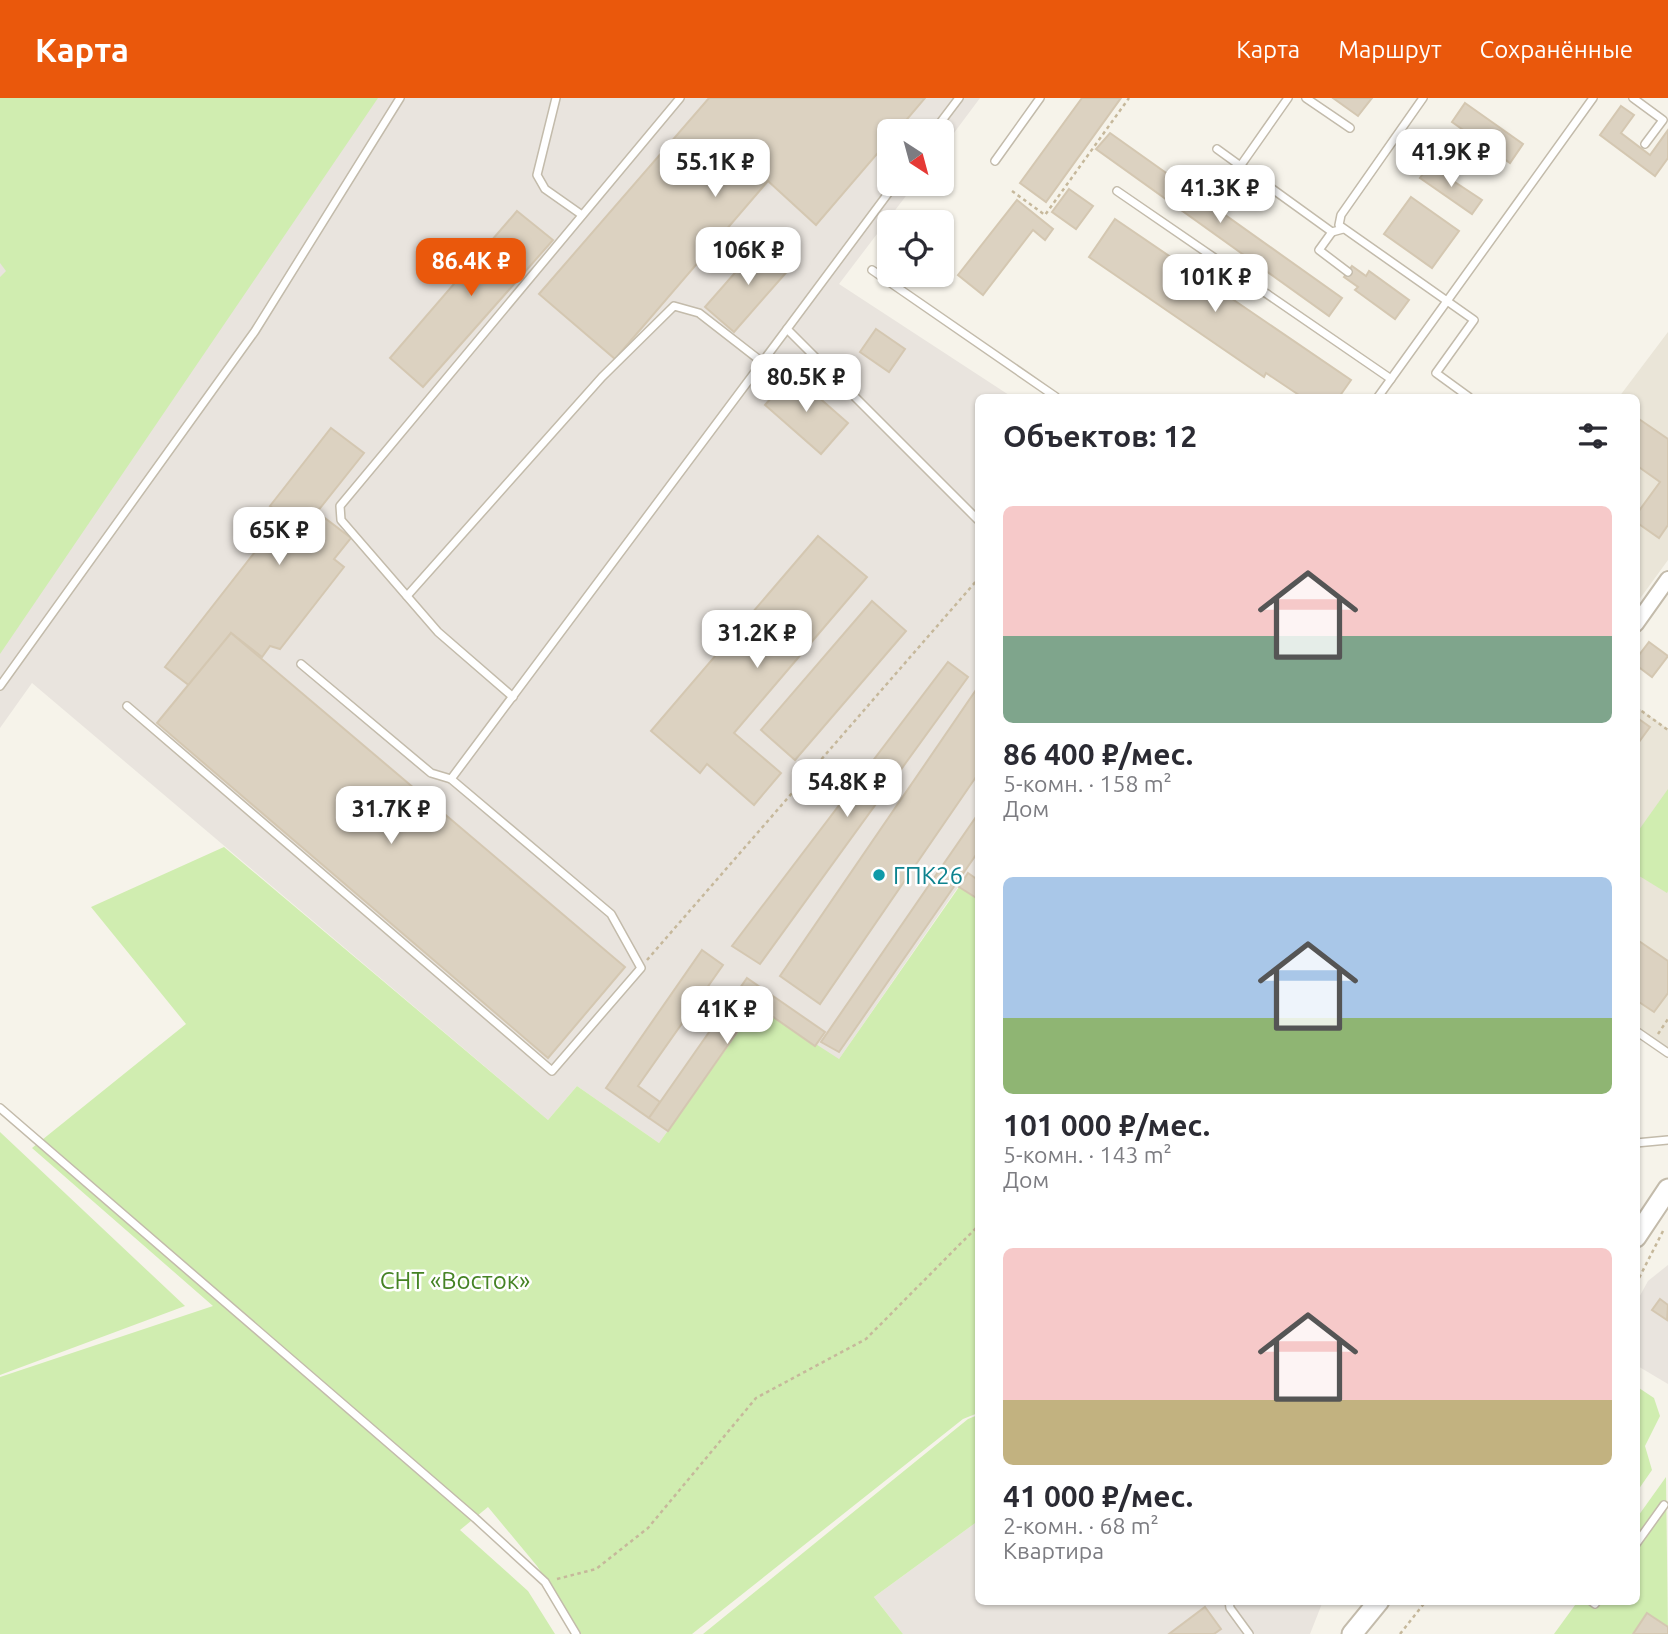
<!DOCTYPE html>
<html lang="ru">
<meta charset="utf-8">
<style>
body{margin:0;font-family:Ubuntu,sans-serif;background:#f2f2f3;color:#2b2b33;height:100vh;display:flex;flex-direction:column;font-size:26px;white-space:nowrap}
*{box-sizing:border-box;margin:0}
p{font-size:23px;color:#7c7c81}
.icon{flex:none;width:38px;height:38px;fill:none;stroke:currentColor;stroke-width:2;stroke-linecap:round;stroke-linejoin:round}
.map{position:relative;flex:1;overflow:hidden}
.drawer{position:absolute;left:975px;top:296px;width:665px;height:1211px;display:flex;flex-direction:column;background:#fff;border-radius:10px;box-shadow:0 2px 5px #0004}
.drawer>*{flex:none}
.needle{width:46px;rotate:144deg}
.controls{position:absolute;left:877px;top:21px;display:grid;gap:14px}
.controls a{display:grid;place-items:center;width:77px;height:77px;border-radius:10px;background:#fff;box-shadow:0 2px 5px #0004;font-size:35px}
.price{position:absolute;translate:-50% -60px;padding:0 16px;border-radius:14px;background:#fff;color:#222;font-size:23px;line-height:46px;filter:drop-shadow(0 2px 4px #0008)}
.price::after{content:'';position:absolute;left:50%;top:42px;width:21px;height:16px;margin-left:-10px;background:inherit;clip-path:polygon(0 0,100% 0,50% 100%)}
.price.on{background:#ea580c;color:#fff}
ul{padding:0;list-style:none}
li{display:grid;align-content:center;gap:14px;height:371px;padding:0 28px}
li span{display:grid;place-items:center;height:217px;border-radius:10px;color:#555}
li>.icon{margin-inline-start:auto}
span .icon{width:126px;height:126px;fill:#fffc;stroke-width:1}
li b{font-size:30px}
h2{display:flex;justify-content:space-between;align-items:center;height:84px;padding:0 28px;font-size:30px}
header{display:flex;align-items:center;gap:42px;box-sizing:border-box;height:98px;padding:0 35px;background:#ea580c;color:#fff}
header strong{font-size:33px}
nav{display:flex;gap:38px;margin-inline-start:auto;font-size:24px}
.map>svg:first-child{display:block}
.residential{fill:#eae5d8}
.industrial{fill:#e9e4de}
.green{fill:#d0edb0}
.building{fill:#dcd2c1;stroke:#d4c7b1;stroke-width:2}
.lines{fill:none;stroke-linecap:round;stroke-linejoin:round}
.service-casing{stroke:#c3bbab;stroke-width:10}
.minor-casing{stroke:#c3bbab;stroke-width:18}
.tertiary-casing{stroke:#c3bbab;stroke-width:23}
.path{stroke:#c6b89b;stroke-width:2.5;stroke-dasharray:3.5 3.5;stroke-linecap:butt}
.service{stroke:#fff;stroke-width:7}
.minor{stroke:#fff;stroke-width:14}
.tertiary{stroke:#fff;stroke-width:19}
.culture-dot{fill:#0f9aa8;stroke:#fff;stroke-width:2.5}
.labels{text-anchor:middle;dominant-baseline:central;stroke-width:5;stroke-linejoin:round;paint-order:stroke}
.culture-label{font-size:24px;fill:#0d838f;stroke:#fff;text-anchor:start}
.park-label{font-size:24px;fill:#458324;stroke:#fff}
</style>
<header>
<strong>Карта</strong>
<nav><a>Карта</a><a>Маршрут</a><a>Сохранённые</a></nav>
</header>
<div class="map">
<svg width="1668" height="1536" viewBox="0 0 1668 1536">
<rect width="100%" height="100%" fill="#f6f3ea"/>
<g class="residential">
<polygon points="1668,234 1668,462 1636,506 1636,299 1619,299"/>
<polygon points="1636,608 1668,631 1668,955 1636,933"/>
</g>
<g class="industrial">
<polygon points="0,0 980,0 942,51 942,33 889,33 889,86 915,86 839,186 1012,299 978,299 978,801 958,789 837,964 757,908 659,1045 577,988 548,1022 32,585 0,630"/>
<polygon points="1668,1167 1668,1286 1636,1267 1636,1205 1648,1183"/>
<polygon points="978,1423 978,1503 1323,1503 1310,1536 903,1536 874,1499"/>
</g>
<g class="green">
<polygon points="0,0 378,0 0,556 0,179 6,173 0,165"/>
<polygon points="1668,691 1668,793 1667,795 1636,776 1636,736"/>
<polygon points="224,749 548,1022 577,988 659,1045 757,908 839,961 959,789 978,801 978,1315 963,1321 692,1536 581,1536 537,1468 488,1409 460,1432 528,1493 555,1536 0,1536 0,1279 213,1208 32,1050 186,926 91,809"/>
<polygon points="0,1034 185,1208 0,1277"/>
<polygon points="1636,1288 1654,1300 1660,1318 1645,1348 1652,1372 1636,1395"/>
<polygon points="978,1317 978,1423 874,1499 903,1536 703,1536 968,1321"/>
<polygon points="1666,1379 1668,1536 1554,1536 1578,1503 1636,1503 1636,1421"/>
</g>
<g class="building">
<polygon points="709,0 925,0 897,33 889,33 889,42 816,127 768,83 615,261 539,196"/>
<polygon points="1082,0 1121,0 1046,104 1020,85"/>
<polygon points="1333,0 1372,0 1358,18"/>
<polygon points="1465,5 1523,46 1510,65 1452,24"/>
<polygon points="1621,8 1634,17 1621,35 1650,57 1668,32 1668,60 1655,78 1600,37"/>
<polygon points="1110,35 1342,200 1329,218 1096,51"/>
<polygon points="1429,67 1482,102 1472,116 1420,80"/>
<polygon points="1069,91 1093,108 1076,131 1052,114"/>
<polygon points="1411,99 1459,133 1432,170 1384,136"/>
<polygon points="1017,102 1053,131 1045,142 1033,132 983,197 958,177"/>
<polygon points="517,113 553,142 423,289 390,260"/>
<polygon points="1115,121 1351,282 1339,299 1302,299 1266,275 1264,279 1089,159"/>
<polygon points="762,144 791,169 734,234 705,209"/>
<polygon points="1352,168 1366,178 1369,173 1409,202 1395,221 1355,192 1358,189 1344,179"/>
<polygon points="876,231 905,251 889,274 860,254"/>
<polygon points="792,276 848,325 821,356 765,307"/>
<polygon points="1636,319 1668,341 1668,427 1659,440 1636,424 1636,417 1660,384 1636,367"/>
<polygon points="331,330 364,355 317,414 351,440 334,461 344,469 280,551 270,548 262,559 231,535 190,588 165,569 283,418 270,408"/>
<polygon points="818,438 867,479 734,635 781,675 754,707 707,666 700,675 651,633"/>
<polygon points="872,503 906,533 795,662 761,632"/>
<polygon points="231,535 625,869 548,960 157,625"/>
<polygon points="1649,544 1668,558 1652,579 1636,567 1636,561"/>
<polygon points="948,564 968,579 760,866 732,848"/>
<polygon points="978,589 978,676 820,906 780,878"/>
<polygon points="1636,619 1650,629 1636,648"/>
<polygon points="978,716 978,754 839,954 821,944"/>
<polygon points="968,775 978,782 978,801 959,789"/>
<polygon points="1636,841 1668,863 1668,895 1654,914 1636,902"/>
<polygon points="702,852 723,867 638,988 660,1004 649,1020 606,990"/>
<polygon points="747,880 825,934 815,948 756,907 668,1033 649,1020"/>
<polygon points="1660,1201 1668,1207 1667,1222 1652,1212"/>
<polygon points="1205,1509 1221,1531 1214,1536 1169,1536"/>
<polygon points="1647,1515 1668,1529 1668,1536 1633,1536"/>
</g>
<g class="lines">
<defs>
<g id="service">
<polyline points="556,0 537,77 545,91 582,117"/>
<polyline points="1306,0 1350,30"/>
<polyline points="1423,0 1341,117 1339,127 1474,222 1436,275 1469,299"/>
<polyline points="1633,0 1663,22 1645,46"/>
<polyline points="934,33 959,0"/>
<polyline points="1217,51 1332,134 1343,131"/>
<polyline points="995,63 1040,0"/>
<polyline points="1241,67 1288,0"/>
<polyline points="895,86 787,231 978,422"/>
<polyline points="1117,93 1391,281"/>
<polyline points="1332,134 1319,152 1348,174"/>
<polyline points="872,172 1056,299"/>
<polyline points="1378,299 1593,0"/>
<polyline points="407,498 602,279 674,208 699,215 762,264"/>
<polyline points="301,566 431,675 451,681"/>
<polyline points="0,588 255,233 400,0"/>
<polyline points="513,599 438,534 341,422 340,408 680,0"/>
<polyline points="127,608 552,973 641,870 611,816 451,681 787,231"/>
<polyline points="1636,933 1668,955"/>
<polyline points="0,1010 475,1420 545,1484 576,1536"/>
<polyline points="1636,1045 1668,1042"/>
<polyline points="1636,1446 1664,1407"/>
<polyline points="1229,1503 1230,1510 1249,1536"/>
<polyline points="1591,1503 1595,1506 1597,1503"/>
</g>
<polyline id="minor" points="1636,526 1668,481"/>
<g id="tertiary">
<polyline points="1636,1139 1668,1091"/>
<polyline points="1352,1536 1379,1503"/>
</g>
</defs>
<use href="#service" class="service-casing"/>
<use href="#minor" class="minor-casing"/>
<use href="#tertiary" class="tertiary-casing"/>
<g class="path">
<polyline points="1012,93 1045,117 1129,0"/>
<polyline points="1636,609 1668,632"/>
<polyline points="647,862 978,481"/>
<polyline points="1658,936 1668,921"/>
<polyline points="1636,1186 1663,1133"/>
<polyline points="557,1481 596,1471 648,1430 756,1300 866,1241 978,1128"/>
<polyline points="1400,1536 1426,1503"/>
</g>
<use href="#service" class="service"/>
<use href="#minor" class="minor"/>
<use href="#tertiary" class="tertiary"/>
</g>
<circle class="culture-dot" cx="879" cy="777" r="7"/>
<g class="labels">
<g class="culture-label">
<text x="893" y="777">ГПК26</text>
</g>
<g class="park-label">
<text x="455" y="1182">СНТ «Восток»</text>
</g>
</g>
</svg>
<div class="controls">
<a><svg class="needle" viewBox="-14 -14 28 28"><path d="M0-13l5 13h-10z" fill="#e53935"/><path d="M0 13l5-13h-10z" fill="#7c7c81"/></svg></a>
<a><svg class="icon" aria-label="locate" viewBox="0 0 24 24"><circle cx="12" cy="12" r="6"/><path d="M12 2v4M12 18v4M2 12h4M18 12h4"/></svg></a>
</div>
<b class="price" style="left:1451px;top:91px">41.9K ₽</b>
<b class="price" style="left:715px;top:101px">55.1K ₽</b>
<b class="price" style="left:1220px;top:127px">41.3K ₽</b>
<b class="price" style="left:748px;top:189px">106K ₽</b>
<b class="price on" style="left:471px;top:200px">86.4K ₽</b>
<b class="price" style="left:1215px;top:216px">101K ₽</b>
<b class="price" style="left:806px;top:316px">80.5K ₽</b>
<b class="price" style="left:279px;top:469px">65K ₽</b>
<b class="price" style="left:757px;top:572px">31.2K ₽</b>
<b class="price" style="left:847px;top:721px">54.8K ₽</b>
<b class="price" style="left:391px;top:748px">31.7K ₽</b>
<b class="price" style="left:727px;top:948px">41K ₽</b>
<section class="drawer">
<h2>Объектов: 12<svg class="icon" aria-label="filters" viewBox="0 0 24 24"><path d="M4 7h16M4 17h16"/><circle cx="9" cy="7" r="2"/><circle cx="15" cy="17" r="2"/></svg></h2>
<ul>
<li><span style="background:linear-gradient(#f6c9c9 60%,#7fa58c 0)"><svg class="icon" aria-label="home" viewBox="0 0 24 24"><path d="M3 11l9-7 9 7M6 9v11h12V9"/></svg></span><div><b>86 400 ₽/мес.</b><p>5-комн. · 158 m²</p><p>Дом</p></div></li>
<li><span style="background:linear-gradient(#a9c7e8 65%,#8fb573 0)"><svg class="icon" aria-label="home" viewBox="0 0 24 24"><path d="M3 11l9-7 9 7M6 9v11h12V9"/></svg></span><div><b>101 000 ₽/мес.</b><p>5-комн. · 143 m²</p><p>Дом</p></div></li>
<li><span style="background:linear-gradient(#f6c9c9 70%,#c2b280 0)"><svg class="icon" aria-label="home" viewBox="0 0 24 24"><path d="M3 11l9-7 9 7M6 9v11h12V9"/></svg></span><div><b>41 000 ₽/мес.</b><p>2-комн. · 68 m²</p><p>Квартира</p></div></li>
</ul>
</section>
</div>
